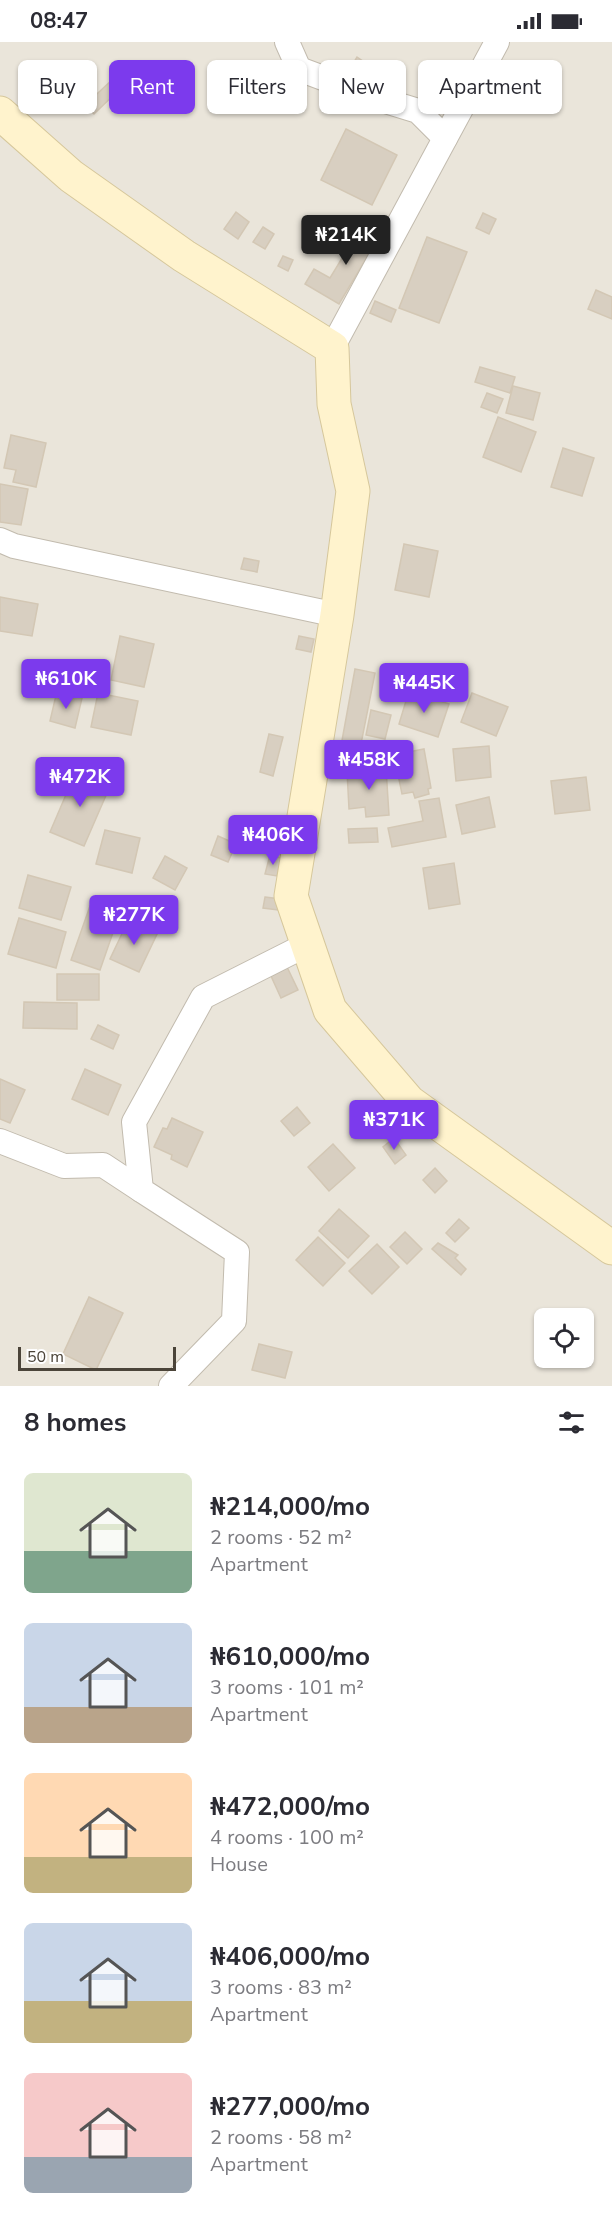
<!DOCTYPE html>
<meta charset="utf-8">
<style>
body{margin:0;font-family:"Nunito Sans",sans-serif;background:#f2f2f3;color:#2b2b33;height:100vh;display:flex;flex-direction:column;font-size:22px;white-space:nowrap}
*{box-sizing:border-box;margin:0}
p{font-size:20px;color:#7c7c81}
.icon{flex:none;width:33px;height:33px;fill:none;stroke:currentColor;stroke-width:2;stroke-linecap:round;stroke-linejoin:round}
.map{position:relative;height:1344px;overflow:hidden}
.details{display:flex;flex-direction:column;background:#fff;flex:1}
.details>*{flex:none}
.hud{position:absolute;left:18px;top:18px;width:576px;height:54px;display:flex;gap:12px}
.tools{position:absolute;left:534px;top:1266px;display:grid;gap:12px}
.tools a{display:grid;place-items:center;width:60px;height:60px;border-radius:9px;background:#fff;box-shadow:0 2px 4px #0004;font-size:30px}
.scale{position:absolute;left:18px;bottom:15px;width:158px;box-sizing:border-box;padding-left:6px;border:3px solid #4b4439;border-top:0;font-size:16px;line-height:21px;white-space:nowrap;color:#4b4439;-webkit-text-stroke:4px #fff;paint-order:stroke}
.price{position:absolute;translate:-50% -51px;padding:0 14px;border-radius:6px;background:#7c3aed;color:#fff;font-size:20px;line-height:39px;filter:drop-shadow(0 2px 3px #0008)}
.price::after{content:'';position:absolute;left:50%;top:36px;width:18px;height:14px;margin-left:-9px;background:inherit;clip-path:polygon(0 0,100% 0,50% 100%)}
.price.current{background:#222;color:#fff}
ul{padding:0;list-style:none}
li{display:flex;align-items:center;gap:18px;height:150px;padding:0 24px}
li span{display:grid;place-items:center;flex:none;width:168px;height:120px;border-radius:9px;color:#555}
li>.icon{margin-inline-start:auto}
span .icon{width:72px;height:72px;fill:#fffc;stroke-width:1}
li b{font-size:26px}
h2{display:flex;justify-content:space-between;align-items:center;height:72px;padding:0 24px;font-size:26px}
.tag{padding:0 21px;border-radius:9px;background:#fff;box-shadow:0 2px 4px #0004;font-size:21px;line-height:54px}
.tag.current{background:#7c3aed;color:#fff}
.status{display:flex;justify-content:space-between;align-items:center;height:42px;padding:0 30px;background:#fff;direction:ltr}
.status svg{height:16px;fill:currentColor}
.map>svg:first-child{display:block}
.residential{fill:#eae5da;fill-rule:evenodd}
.building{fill:#d8cfc1;stroke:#d3c7b4;stroke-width:1.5}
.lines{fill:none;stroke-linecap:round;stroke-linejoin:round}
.street-casing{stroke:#c2bbae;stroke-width:26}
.secondary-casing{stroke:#d6c79b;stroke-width:35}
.street{stroke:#fff;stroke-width:24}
.secondary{stroke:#fff3cd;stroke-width:33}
</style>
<div class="status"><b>08:47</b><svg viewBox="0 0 49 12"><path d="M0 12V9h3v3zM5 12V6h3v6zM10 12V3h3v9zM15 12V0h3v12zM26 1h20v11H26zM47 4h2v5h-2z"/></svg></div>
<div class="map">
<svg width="612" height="1344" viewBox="0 0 612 1344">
<rect width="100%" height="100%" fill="#f6f3ec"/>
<path class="residential" d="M0 0H612V1344H0ZM544 1276H584V1316H544Z"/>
<g class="building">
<polygon points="357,15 367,22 358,36 348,30"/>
<polygon points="113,37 121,46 94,72 85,63"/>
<polygon points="346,87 397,113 372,163 321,138"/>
<polygon points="236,170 249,180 238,197 224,187"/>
<polygon points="483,171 496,177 489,192 476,186"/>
<polygon points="364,180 382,190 339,262 305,242 314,227 330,236"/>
<polygon points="263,185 274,192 265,207 253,200"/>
<polygon points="427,195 467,210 439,281 399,266"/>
<polygon points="283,214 293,218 288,229 278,224"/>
<polygon points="596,248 612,255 612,277 588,267"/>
<polygon points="375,259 396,268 391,280 370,271"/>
<polygon points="480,325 515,335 510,351 475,340"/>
<polygon points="513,344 540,351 533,378 506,371"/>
<polygon points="487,351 503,357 497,371 481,365"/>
<polygon points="498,375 536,390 521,430 483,415"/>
<polygon points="11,393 46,401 36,445 13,440 16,428 4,426"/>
<polygon points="563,406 594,416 582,454 551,445"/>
<polygon points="0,442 28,447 21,483 0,480"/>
<polygon points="404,502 438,509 429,555 395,548"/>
<polygon points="244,516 259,519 257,530 241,527"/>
<polygon points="0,555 38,562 32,594 0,589"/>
<polygon points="120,594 154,602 144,645 111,638"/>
<polygon points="299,594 314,597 311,610 296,607"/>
<polygon points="355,627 375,631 360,707 341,704"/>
<polygon points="57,649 82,656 75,686 50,679"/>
<polygon points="409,649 449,662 438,695 399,682"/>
<polygon points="98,651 138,659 131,693 91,685"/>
<polygon points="472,651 508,665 496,694 461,680"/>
<polygon points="371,668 391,673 385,697 366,693"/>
<polygon points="269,692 283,695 273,734 260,730"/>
<polygon points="489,704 491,735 456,739 453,707"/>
<polygon points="424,707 431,746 428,747 429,752 415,756 413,750 402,752 394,713"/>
<polygon points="360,711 361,725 345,726 345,712"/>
<polygon points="386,726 389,773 366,775 365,765 349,767 347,729"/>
<polygon points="77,727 111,742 84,804 50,790"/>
<polygon points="586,735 590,768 555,772 551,739"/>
<polygon points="489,755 495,785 462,792 456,763"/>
<polygon points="439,756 446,795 392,805 388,786 423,779 419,759"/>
<polygon points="377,786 378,800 349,801 348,787"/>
<polygon points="105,788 140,796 132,831 96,822"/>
<polygon points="218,794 236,802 228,820 211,813"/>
<polygon points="270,813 281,816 277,834 265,832"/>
<polygon points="165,814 187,826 175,848 153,836"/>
<polygon points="454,821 460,862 429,867 423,826"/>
<polygon points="28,833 71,845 61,878 19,866"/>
<polygon points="265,855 280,857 278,868 263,866"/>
<polygon points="90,864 102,869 101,873 117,879 100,928 71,918"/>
<polygon points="19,876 66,890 56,926 8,912"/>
<polygon points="129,877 158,890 139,930 110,917"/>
<polygon points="287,925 298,948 281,956 271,934"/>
<rect x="57" y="932" width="42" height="26"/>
<polygon points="24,960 77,961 77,987 23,986"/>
<polygon points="98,983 119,993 113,1007 91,997"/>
<polygon points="85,1027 121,1043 108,1073 72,1057"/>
<polygon points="0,1037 25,1048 10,1081 0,1077"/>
<polygon points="297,1065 310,1081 294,1094 281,1079"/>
<polygon points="365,1069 378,1083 368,1092 355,1078"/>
<polygon points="172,1076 203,1090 187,1125 171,1117 172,1113 154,1105 163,1086 167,1087"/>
<polygon points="394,1096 406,1113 395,1122 383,1105"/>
<polygon points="333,1102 355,1126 329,1149 308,1125"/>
<polygon points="435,1126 447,1139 435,1151 423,1138"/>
<polygon points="339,1167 369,1194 348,1216 319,1189"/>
<polygon points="459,1177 469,1186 455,1200 446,1191"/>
<polygon points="405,1190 422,1207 407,1222 390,1205"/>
<polygon points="318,1195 345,1221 323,1244 296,1218"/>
<polygon points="438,1201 458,1213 455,1216 466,1227 461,1233 432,1207"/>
<polygon points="377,1202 399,1225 372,1252 349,1229"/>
<polygon points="89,1255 123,1271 96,1328 63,1312"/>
<polygon points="259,1302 292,1310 285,1336 252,1328"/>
</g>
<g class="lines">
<defs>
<g id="street">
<polyline points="287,0 299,27 379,57 418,69 445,96"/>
<polyline points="332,306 497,0"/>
<polyline points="0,498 14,504 337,573"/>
<polyline points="0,1099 64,1124 103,1123 141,1148"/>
<polyline points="171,1344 234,1279 237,1210 141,1148 134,1080 203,955 308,902"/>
</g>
<polyline id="secondary" points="0,71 71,134 184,214 332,306 334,362 353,449 337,573 291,854 330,968 409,1060 612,1206"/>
</defs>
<use href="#street" class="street-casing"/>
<use href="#secondary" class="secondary-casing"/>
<use href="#street" class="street"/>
<use href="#secondary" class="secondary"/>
</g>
</svg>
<div class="tools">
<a><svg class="icon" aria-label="locate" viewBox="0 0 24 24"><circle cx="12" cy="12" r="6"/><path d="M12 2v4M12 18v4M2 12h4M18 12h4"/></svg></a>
</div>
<div class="scale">50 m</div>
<b class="price current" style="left:346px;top:224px">₦214K</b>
<b class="price" style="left:66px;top:668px">₦610K</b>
<b class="price" style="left:424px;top:672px">₦445K</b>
<b class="price" style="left:369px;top:749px">₦458K</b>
<b class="price" style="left:80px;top:766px">₦472K</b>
<b class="price" style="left:273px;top:824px">₦406K</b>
<b class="price" style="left:134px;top:904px">₦277K</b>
<b class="price" style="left:394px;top:1109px">₦371K</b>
<div class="hud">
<a class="tag">Buy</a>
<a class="tag current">Rent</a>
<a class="tag">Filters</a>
<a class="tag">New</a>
<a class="tag">Apartment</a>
</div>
</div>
<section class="details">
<h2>8 homes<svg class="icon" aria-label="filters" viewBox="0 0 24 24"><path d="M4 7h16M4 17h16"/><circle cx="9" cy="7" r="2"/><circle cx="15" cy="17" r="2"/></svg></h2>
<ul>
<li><span style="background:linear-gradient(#dfe7d0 65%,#7fa58c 0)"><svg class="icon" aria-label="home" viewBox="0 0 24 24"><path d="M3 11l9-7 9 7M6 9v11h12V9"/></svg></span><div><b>₦214,000/mo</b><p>2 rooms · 52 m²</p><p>Apartment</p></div></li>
<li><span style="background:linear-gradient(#c9d6e8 70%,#b9a48a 0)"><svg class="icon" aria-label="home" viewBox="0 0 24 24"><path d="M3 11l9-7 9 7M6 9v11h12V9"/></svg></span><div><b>₦610,000/mo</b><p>3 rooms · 101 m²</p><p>Apartment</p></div></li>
<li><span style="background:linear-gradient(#ffd9b3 70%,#c2b280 0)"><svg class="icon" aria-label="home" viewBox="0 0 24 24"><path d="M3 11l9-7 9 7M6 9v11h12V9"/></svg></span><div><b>₦472,000/mo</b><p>4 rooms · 100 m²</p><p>House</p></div></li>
<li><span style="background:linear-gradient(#c9d6e8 65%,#c2b280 0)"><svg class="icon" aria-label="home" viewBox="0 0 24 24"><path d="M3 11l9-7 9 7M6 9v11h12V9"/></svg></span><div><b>₦406,000/mo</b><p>3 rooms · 83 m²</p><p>Apartment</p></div></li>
<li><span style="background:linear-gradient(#f6c9c9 70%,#9aa5b1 0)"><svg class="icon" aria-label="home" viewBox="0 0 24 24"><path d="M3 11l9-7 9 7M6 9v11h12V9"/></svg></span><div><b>₦277,000/mo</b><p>2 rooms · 58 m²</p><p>Apartment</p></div></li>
</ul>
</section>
